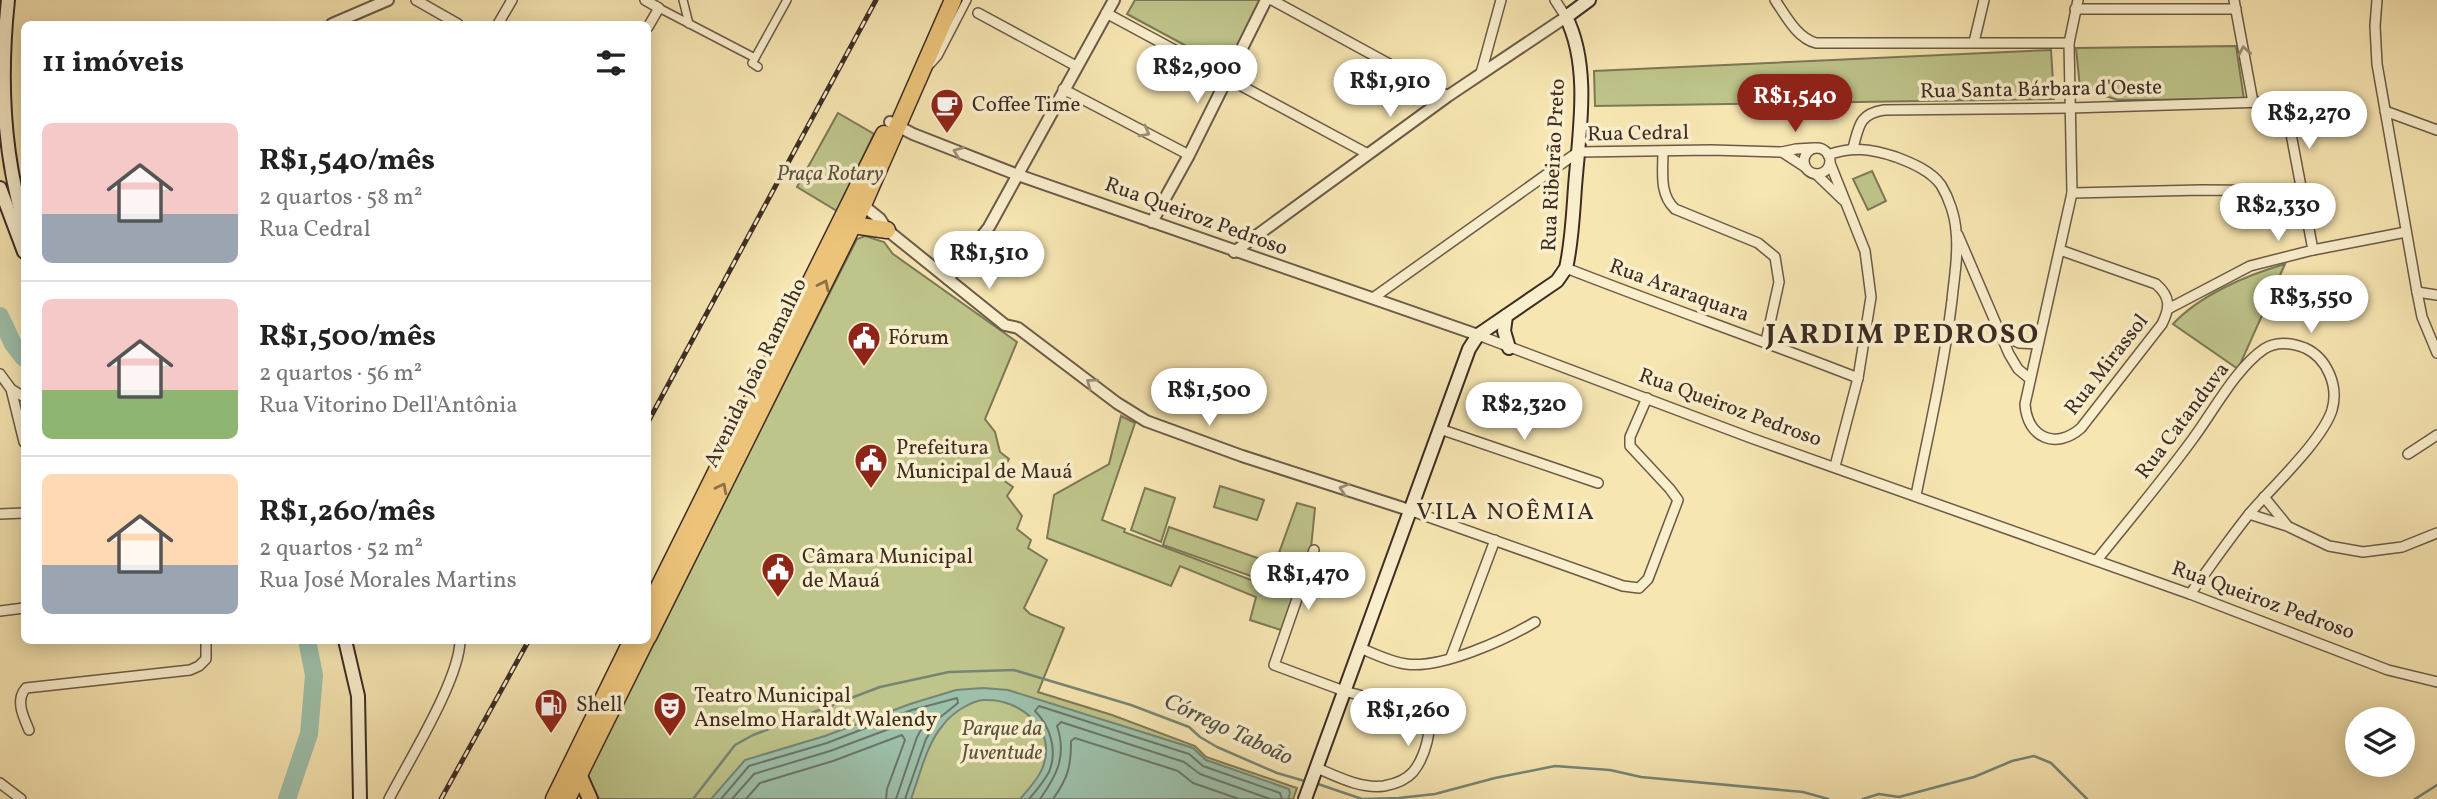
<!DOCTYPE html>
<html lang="pt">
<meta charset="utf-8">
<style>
body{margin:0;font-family:Vollkorn,serif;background:#f2f2f2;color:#222;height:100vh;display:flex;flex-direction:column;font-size:26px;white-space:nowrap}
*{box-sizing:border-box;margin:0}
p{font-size:23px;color:#767676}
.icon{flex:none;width:38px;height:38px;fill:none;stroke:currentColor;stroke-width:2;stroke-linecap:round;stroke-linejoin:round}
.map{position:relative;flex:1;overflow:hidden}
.sheet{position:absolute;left:21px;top:21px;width:630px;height:623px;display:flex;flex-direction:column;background:#fff;border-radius:10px;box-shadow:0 4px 18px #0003}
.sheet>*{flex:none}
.buttons{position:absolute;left:2345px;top:707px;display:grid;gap:14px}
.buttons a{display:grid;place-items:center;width:70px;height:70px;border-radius:50%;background:#fff;box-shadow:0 4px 18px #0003;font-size:35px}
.price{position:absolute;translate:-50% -60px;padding:0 16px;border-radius:24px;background:#fff;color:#222;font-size:23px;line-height:46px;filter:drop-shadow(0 2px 4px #0008)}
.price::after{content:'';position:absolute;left:50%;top:42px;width:21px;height:16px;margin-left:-10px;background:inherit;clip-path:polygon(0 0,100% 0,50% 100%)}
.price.selected{background:#8f2418;color:#fff}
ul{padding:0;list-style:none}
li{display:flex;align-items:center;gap:21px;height:175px;padding:0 21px}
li+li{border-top:2px solid #e0e0e0}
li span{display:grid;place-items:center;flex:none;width:196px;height:140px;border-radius:10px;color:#555}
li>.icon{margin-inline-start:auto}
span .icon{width:84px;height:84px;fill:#fffc;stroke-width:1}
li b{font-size:30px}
h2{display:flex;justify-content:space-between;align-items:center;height:84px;padding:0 21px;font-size:30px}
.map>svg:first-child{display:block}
.green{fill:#bec48a;stroke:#7d7857;stroke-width:2}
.water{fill:#9dc0ab;stroke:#768575;stroke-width:2}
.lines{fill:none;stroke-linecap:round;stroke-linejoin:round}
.shore{stroke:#6c7668;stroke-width:2}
.stream{stroke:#768575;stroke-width:2.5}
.river{stroke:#9dc0ab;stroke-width:18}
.pedestrian-casing{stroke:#6b5a48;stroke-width:10}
.minor-casing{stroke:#6b5a48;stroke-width:12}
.tertiary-casing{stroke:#6b5a48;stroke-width:14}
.secondary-casing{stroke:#3c2c24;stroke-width:16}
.primary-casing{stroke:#3c2c24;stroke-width:18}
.trunk-casing{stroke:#3c2c24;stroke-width:19}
.pedestrian{stroke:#faefcd;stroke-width:7}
.minor{stroke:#faefcd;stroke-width:9}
.tertiary{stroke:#faefcd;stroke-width:10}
.secondary{stroke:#faefcd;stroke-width:12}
.primary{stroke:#ecc379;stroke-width:14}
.trunk{stroke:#ecc379;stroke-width:16}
.rail-casing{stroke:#3c2c24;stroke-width:5}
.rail{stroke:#faefcd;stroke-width:2.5;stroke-dasharray:8;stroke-linecap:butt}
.oneway{stroke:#9b8e78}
.oneway2{stroke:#8b704a}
.labels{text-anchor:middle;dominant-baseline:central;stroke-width:7;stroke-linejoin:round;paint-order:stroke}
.street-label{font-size:21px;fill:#3c2c24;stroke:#faefcd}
.poi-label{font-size:21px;fill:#3c2c24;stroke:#faefcd;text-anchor:start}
.park-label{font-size:21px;font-style:italic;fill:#5c523e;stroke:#faefcd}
.water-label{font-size:23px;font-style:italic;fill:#545146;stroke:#faefcd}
.quarter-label{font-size:24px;letter-spacing:2px;fill:#3c2c24;stroke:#faefcd}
.district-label{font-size:28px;font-weight:bold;letter-spacing:2px;fill:#3c2c24;stroke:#faefcd}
</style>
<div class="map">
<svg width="2437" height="799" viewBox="0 0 2437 799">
<rect width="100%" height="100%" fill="#f7e6b2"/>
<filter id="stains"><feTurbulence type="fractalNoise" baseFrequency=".00286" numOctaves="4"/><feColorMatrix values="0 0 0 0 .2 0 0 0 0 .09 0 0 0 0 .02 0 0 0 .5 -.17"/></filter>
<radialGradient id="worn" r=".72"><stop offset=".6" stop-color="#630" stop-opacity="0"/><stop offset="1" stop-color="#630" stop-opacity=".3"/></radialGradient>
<g class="green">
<polygon points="1135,0 1262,0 1229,69 1127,14"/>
<polygon points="2236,46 2244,99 2118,100 2080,88 2076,48"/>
<polygon points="2051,50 2054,99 1595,106 1594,71"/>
<polygon points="838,113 874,134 837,211 797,187"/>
<polygon points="1872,171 1886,201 1868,210 1853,179"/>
<polygon points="865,236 884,242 893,254 1017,342 985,419 995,432 1000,452 1009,459 999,477 1013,487 1007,496 1022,516 1017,529 1031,540 1028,548 1047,560 1024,608 1030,614 1064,628 1038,692 1112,715 1195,746 1206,757 1297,788 1293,799 600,799 590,792 586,773 857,239"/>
<path d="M2285 264 2238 369 2173 324C2200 295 2247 275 2285 264Z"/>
<polygon points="1121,416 1135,423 1102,520 1125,529 1124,532 1267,586 1297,503 1315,508 1311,548 1281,630 1250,620 1256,597 1180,566 1171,586 1047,538 1054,495 1109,464"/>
<polygon points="1220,486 1264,500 1257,520 1214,507"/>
<polygon points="1145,488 1175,498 1161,542 1131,530"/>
<polygon points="1169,527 1272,563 1265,581 1163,545"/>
</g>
<path class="water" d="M983 688 1008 690 1193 748 1206 760 1289 789 1290 794 1288 799H1020C1027 791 1038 779 1042 769 1059 730 1020 698 984 700 970 701 951 714 943 725 926 745 920 775 911 799H711L745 760 825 736 910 704 956 690Z"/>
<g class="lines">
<g class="shore">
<polyline points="721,799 749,766 827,743 912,710 957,698 958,703 938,719 926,739 905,799"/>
<polyline points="732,799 754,774 830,751 924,716 926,721 917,737 896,799"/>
<polyline points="746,799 760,783 833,761 902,735 905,740 887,789 886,799"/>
<path d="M1029 799C1036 791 1044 781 1049 772 1058 750 1050 726 1035 711L1039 706 1189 754 1203 766 1280 793 1282 799"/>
<path d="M1040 799C1057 775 1067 756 1057 726L1061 722 1184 762 1200 774 1270 799"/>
<path d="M1053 799C1068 778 1071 767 1071 741L1075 738 1178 771 1193 783 1239 799"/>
</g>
<g class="stream">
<polyline points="1315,783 1362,799 1399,798 1435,794 1495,778 1555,766 1610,770 1641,777 1803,792 1828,799"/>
<polyline points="693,799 735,745 753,735 880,687 949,672 1014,670 1131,705 1189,727 1200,737 1217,747 1277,773 1308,782"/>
<polyline points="1863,799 1879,794 1899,797 1974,777 2012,761 2034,756 2051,763 2087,799"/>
<polyline points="2415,799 2437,785"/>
</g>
<g class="river">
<polyline points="0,316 13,344 24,358"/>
<polyline points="287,799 309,734 314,675 307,640"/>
</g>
<defs>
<g id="pedestrian">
<polyline points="683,0 689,24"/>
<polyline points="659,8 755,58 752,63 758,67"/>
<polyline points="755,58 787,0"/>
<polyline points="931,64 938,56 967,0"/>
</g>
<g id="minor">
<polyline points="416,0 458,24"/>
<polyline points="645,0 659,8 648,27"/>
<polyline points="1272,0 1448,96"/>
<polyline points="1555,0 1566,17"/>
<path d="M1775 0C1786 16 1797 38 1816 43H2069"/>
<polyline points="2234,0 2253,102"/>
<polyline points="2377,0 2375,26 2377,64 2417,292 2422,317 2437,353"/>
<polyline points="2075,9 2236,9"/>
<polyline points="978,13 1076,66"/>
<polyline points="1106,13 1368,154"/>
<polyline points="498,24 512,0"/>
<polyline points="1974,42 1984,0"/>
<polyline points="1481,73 1501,0"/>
<polyline points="1063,89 1189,155"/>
<polyline points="2385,111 2437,130"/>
<path d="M1853 148C1859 126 1859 114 1884 110L2070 108 2265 102 2280 107 2288 118 2313 250"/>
<circle cx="1817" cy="161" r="13"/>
<path d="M1663 151C1663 172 1659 194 1675 209L1758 243 1775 257 1779 282 1766 341"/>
<polyline points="1782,152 1805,167"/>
<path d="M1828 155C1852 146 1872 149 1896 157 1912 163 1931 171 1941 185 1949 198 1955 216 1956 231 1959 253 1954 278 1952 300 1944 366 1929 431 1916 495"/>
<polyline points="1830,163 1865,251 1871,297 1858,378 1835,466"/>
<polyline points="1816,174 1843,200"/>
<polyline points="2072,193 2202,190 2302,191"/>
<polyline points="1958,235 2009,354 2018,369 2030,379"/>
<path d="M2060 250 2156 284C2171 297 2170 308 2162 324L2081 428C2056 450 2027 438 2025 404L2072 193 2069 43 2078 0"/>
<path d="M1566 268C1663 306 1761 340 1858 378"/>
<polyline points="2417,292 2437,295"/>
<polyline points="1373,298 1578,152 1711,150 1782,152 1796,149 1814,148"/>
<polyline points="2168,309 2250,266 2313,250 2406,232"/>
<polyline points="2001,334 2019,343 2038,344"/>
<polyline points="1478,335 1751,438 2190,594 2388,670 2437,682"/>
<polyline points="0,374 11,389 24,442"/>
<polyline points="11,389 24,397"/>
<polyline points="1440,429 1598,483"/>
<polyline points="2408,454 2437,435"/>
<polyline points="2264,497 2286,524"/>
<polyline points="1409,510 1623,586 1639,588 1648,579 1678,500 1670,489 1630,446 1630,437 1647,398"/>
<polyline points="0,514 24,513"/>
<polyline points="2249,514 2287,526 2329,546 2363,552 2402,547 2437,533"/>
<path d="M1314 550 1274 665 1344 691 1423 712C1437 724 1423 760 1413 772 1406 780 1395 784 1384 786 1361 789 1338 777 1317 768"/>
<path d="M2097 560C2129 520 2162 481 2192 440 2213 412 2236 368 2264 349 2276 341 2292 343 2305 348 2327 358 2339 386 2332 410 2322 441 2272 487 2250 513 2229 539 2210 567 2190 594"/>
<polyline points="0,611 24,608"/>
<path d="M1360 648C1375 654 1390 662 1406 664 1441 669 1505 640 1535 622"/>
<polyline points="1451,657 1495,540"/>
<path d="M29 730C23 716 15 700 26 688L190 670 199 666 206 659V640"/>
<polyline points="0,783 21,799"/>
<path d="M389 799C408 762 460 679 460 640"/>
</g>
<g id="tertiary">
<polyline points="332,24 388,0"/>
<polyline points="890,122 913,134 1018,175 1478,335"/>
<polyline points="859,202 880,219 887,230 1005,325 1018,328 1117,403 1146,421 1242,456 1409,510"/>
<polyline points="1152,222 1189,155 1266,0"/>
<polyline points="1234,252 1448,96 1566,17"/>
<polyline points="948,279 989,227 1114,0"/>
</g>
<g id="secondary">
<path d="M8 0C0 75 2 150 24 223"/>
<polyline points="0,188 24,252"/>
<polyline points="1506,316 1504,331 1509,348"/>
<polyline points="345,640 358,696 360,799"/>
<path d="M1305 799 1469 349 1478 335 1557 281 1566 268C1572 242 1573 214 1575 187 1579 133 1591 67 1566 17L1589 0"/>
</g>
<polyline id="primary" points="579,774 590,799"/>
<g id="trunk">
<polyline points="853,225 887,230"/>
<polyline points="648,609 884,134"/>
<polyline points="648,637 863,205 953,0"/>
<polyline points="554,799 632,640"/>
<polyline points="567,799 646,640"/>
</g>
</defs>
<use href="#pedestrian" class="pedestrian-casing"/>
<use href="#minor" class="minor-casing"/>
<use href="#tertiary" class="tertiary-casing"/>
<use href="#secondary" class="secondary-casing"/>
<use href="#primary" class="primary-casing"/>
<use href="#trunk" class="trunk-casing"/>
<use href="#pedestrian" class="pedestrian"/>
<use href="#minor" class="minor"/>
<use href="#tertiary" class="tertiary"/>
<use href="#secondary" class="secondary"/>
<use href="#primary" class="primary"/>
<use href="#trunk" class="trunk"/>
<defs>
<g id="rail">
<polyline points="648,422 876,0"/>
<polyline points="441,799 529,640"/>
</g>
</defs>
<use href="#rail" class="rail-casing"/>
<use href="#rail" class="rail"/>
</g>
<defs><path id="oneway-chevron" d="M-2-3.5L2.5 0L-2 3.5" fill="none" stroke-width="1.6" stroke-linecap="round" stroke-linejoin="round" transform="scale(1.75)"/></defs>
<g class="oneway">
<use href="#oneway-chevron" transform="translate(2244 51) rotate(-100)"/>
<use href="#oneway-chevron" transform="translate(1145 132) rotate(28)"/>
<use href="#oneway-chevron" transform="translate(958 152) rotate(-159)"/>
<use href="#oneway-chevron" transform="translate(1091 383) rotate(-143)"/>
<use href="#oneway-chevron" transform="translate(1344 489) rotate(-162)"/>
</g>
<g class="oneway2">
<use href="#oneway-chevron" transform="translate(824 285) rotate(-64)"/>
<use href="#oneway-chevron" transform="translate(722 488) rotate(-63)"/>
</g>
<defs>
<symbol id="cafe-pin" viewBox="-11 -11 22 30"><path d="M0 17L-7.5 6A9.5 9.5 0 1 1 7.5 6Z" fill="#8f2418" stroke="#faefcd"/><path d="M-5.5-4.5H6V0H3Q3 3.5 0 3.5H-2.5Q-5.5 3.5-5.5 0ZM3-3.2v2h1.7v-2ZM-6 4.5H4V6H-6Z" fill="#fff"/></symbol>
<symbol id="civic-pin" viewBox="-11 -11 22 30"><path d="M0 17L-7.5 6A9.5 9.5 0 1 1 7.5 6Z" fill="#8f2418" stroke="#faefcd"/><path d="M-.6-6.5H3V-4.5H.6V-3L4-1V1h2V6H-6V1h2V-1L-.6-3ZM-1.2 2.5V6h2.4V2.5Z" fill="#fff"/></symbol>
<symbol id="fuel-pin" viewBox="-11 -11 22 30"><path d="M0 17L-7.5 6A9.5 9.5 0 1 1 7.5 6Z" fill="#8f2418" stroke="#faefcd"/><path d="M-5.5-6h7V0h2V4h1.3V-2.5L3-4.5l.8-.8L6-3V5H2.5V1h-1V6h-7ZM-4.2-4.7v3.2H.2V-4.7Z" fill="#fff"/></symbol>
<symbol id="theatre-pin" viewBox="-11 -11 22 30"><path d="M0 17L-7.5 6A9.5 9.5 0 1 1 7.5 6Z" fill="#8f2418" stroke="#faefcd"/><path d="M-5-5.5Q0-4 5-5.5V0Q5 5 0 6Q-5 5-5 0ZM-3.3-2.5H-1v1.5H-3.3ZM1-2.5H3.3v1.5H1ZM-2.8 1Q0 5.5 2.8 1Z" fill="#fff"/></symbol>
</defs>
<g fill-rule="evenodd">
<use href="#cafe-pin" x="928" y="86" width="38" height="52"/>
<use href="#civic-pin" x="845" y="319" width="38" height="52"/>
<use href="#civic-pin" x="852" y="441" width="38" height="52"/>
<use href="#civic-pin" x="759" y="550" width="38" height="52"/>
<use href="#fuel-pin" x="532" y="686" width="38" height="52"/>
<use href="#theatre-pin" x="651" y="689" width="38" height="52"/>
</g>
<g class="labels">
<g class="street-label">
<text transform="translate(2041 90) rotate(-1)">Rua Santa Bárbara d'Oeste</text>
<text transform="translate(1638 134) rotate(-1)">Rua Cedral</text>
<text transform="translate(1554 165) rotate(-87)">Rua Ribeirão Preto</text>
<text transform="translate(1196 217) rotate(20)">Rua Queiroz Pedroso</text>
<text transform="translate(1679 291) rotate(20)">Rua Araraquara</text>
<text transform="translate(2107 365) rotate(-52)">Rua Mirassol</text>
<text transform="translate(756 373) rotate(-64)">Avenida João Ramalho</text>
<text transform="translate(1730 408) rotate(20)">Rua Queiroz Pedroso</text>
<text transform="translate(2183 421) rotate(-53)">Rua Catanduva</text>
<text transform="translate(2263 601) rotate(20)">Rua Queiroz Pedroso</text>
</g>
<g class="poi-label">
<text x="972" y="105">Coffee Time</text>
<text x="888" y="338">Fórum</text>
<text x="896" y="448">Prefeitura<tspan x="896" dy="24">Municipal de Mauá</tspan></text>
<text x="802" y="557">Câmara Municipal<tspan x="802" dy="24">de Mauá</tspan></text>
<text x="694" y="696">Teatro Municipal<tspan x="694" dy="24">Anselmo Haraldt Walendy</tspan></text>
<text x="576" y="705">Shell</text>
</g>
<g class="park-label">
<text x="830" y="174">Praça Rotary</text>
<text x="1002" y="729">Parque da<tspan x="1002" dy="24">Juventude</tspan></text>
</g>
<g class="water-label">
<text transform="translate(1228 730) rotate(25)">Córrego Taboão</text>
</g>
<g class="quarter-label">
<text x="1506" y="513">VILA NOÊMIA</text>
</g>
<g class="district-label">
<text x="1903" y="335">JARDIM PEDROSO</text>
</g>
</g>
<rect width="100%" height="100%" filter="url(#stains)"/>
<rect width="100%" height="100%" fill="url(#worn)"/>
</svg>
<div class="buttons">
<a><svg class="icon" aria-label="layers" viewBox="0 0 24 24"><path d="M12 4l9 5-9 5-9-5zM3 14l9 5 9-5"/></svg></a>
</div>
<b class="price" style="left:1197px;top:105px">R$2,900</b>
<b class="price" style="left:1390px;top:119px">R$1,910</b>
<b class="price selected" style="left:1795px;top:134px">R$1,540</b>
<b class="price" style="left:2309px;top:151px">R$2,270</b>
<b class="price" style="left:2278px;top:243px">R$2,330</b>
<b class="price" style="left:989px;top:291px">R$1,510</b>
<b class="price" style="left:2311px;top:335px">R$3,550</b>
<b class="price" style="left:1209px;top:428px">R$1,500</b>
<b class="price" style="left:1524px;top:442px">R$2,320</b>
<b class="price" style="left:1308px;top:612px">R$1,470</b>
<b class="price" style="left:1408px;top:748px">R$1,260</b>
<section class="sheet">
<h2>11 imóveis<svg class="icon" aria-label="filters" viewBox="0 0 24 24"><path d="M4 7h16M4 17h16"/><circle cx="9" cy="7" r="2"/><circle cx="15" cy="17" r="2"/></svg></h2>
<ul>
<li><span style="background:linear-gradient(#f6c9c9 65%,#9aa5b1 0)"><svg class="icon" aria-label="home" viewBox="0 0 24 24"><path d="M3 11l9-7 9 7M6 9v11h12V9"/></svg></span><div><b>R$1,540/mês</b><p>2 quartos · 58 m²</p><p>Rua Cedral</p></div></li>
<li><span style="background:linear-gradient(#f6c9c9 65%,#8fb573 0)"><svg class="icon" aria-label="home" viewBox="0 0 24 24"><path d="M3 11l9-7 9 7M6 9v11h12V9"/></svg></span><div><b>R$1,500/mês</b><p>2 quartos · 56 m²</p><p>Rua Vitorino Dell'Antônia</p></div></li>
<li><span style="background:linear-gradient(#ffd9b3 65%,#9aa5b1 0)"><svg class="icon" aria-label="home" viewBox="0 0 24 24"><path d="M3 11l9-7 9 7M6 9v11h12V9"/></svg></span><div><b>R$1,260/mês</b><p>2 quartos · 52 m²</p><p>Rua José Morales Martins</p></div></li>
</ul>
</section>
</div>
